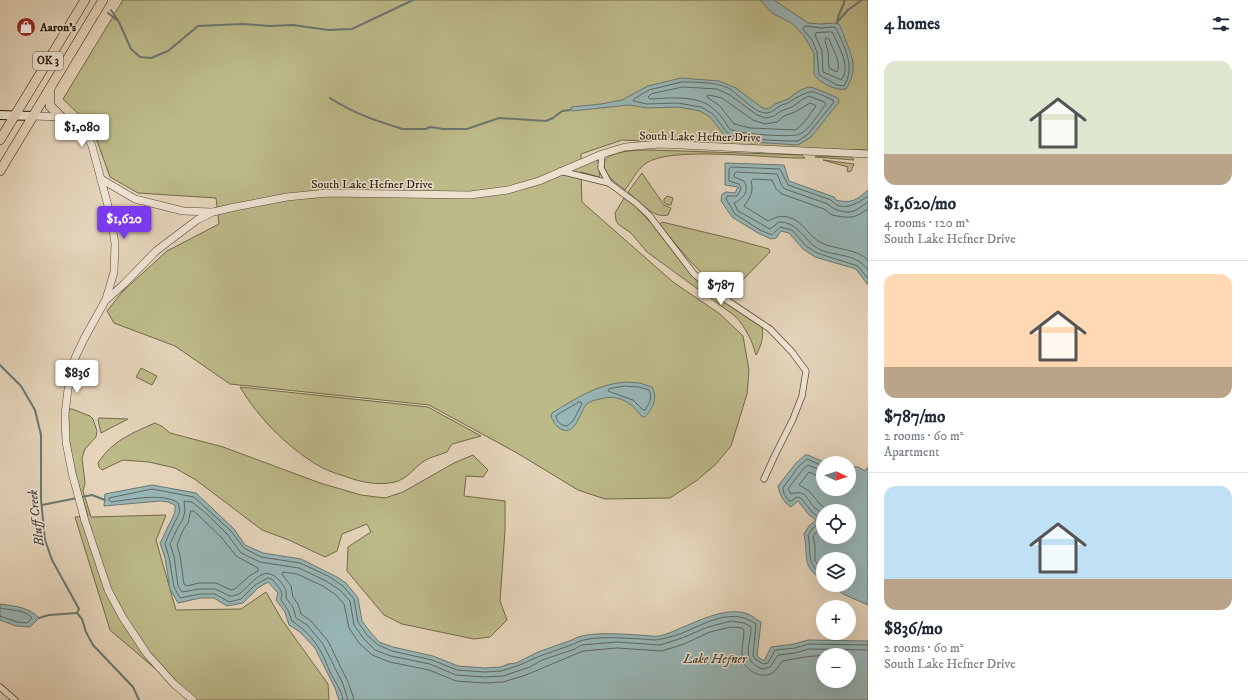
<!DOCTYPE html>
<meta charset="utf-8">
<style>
body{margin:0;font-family:"IM FELL DW Pica",serif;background:#f2f2f3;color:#1f2937;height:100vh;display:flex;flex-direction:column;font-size:15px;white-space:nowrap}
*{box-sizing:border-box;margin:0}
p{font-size:13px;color:#747a83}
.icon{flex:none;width:22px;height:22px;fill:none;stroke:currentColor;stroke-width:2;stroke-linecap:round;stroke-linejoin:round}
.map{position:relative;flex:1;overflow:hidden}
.sheet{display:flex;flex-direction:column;background:#fff;width:380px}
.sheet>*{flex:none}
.needle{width:26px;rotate:93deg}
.buttons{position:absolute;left:816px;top:456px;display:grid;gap:8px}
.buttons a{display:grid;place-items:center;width:40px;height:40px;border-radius:50%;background:#fff;box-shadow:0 4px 16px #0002;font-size:20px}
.price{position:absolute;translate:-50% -34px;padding:0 9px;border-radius:4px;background:#fff;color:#222;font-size:13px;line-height:26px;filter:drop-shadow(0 1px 2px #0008)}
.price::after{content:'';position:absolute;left:50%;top:24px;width:12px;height:9px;margin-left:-6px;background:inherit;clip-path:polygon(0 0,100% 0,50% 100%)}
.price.active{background:#7c3aed;color:#fff}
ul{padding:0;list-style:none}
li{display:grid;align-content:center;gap:8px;height:212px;padding:0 16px}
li+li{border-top:1px solid #e0e1e3}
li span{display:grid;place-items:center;height:124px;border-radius:12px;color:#555}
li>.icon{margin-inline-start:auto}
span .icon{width:72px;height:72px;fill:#fffc;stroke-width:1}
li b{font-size:17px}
h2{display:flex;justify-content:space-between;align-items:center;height:48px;padding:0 16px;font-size:17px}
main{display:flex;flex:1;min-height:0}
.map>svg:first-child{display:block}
.green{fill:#bdba8a;stroke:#716948}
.water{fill:#98b7b8;stroke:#6a7771;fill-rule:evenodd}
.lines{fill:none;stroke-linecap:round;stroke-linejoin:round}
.shore{stroke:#5e6860;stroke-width:1}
.stream{stroke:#6a7771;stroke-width:2}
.minor-casing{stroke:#554734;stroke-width:7}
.tertiary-casing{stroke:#554734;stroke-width:8}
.secondary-casing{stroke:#251807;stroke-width:10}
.trunk-casing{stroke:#251807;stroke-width:10}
.minor{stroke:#eee3d2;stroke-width:5.5}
.tertiary{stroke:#eee3d2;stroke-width:7}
.secondary{stroke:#eee3d2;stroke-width:8}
.trunk{stroke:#e5d4ba;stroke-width:9}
.labels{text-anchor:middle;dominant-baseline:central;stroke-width:3;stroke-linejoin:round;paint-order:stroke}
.shield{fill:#eee3d2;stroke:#615544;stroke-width:1}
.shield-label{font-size:11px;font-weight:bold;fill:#251807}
.poi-label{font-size:12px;font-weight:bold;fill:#251807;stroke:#eee3d2;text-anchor:start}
.street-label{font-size:12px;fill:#251807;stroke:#eee3d2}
.water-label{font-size:13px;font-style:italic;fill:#48483c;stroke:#eee3d2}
</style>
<main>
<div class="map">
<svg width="868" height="700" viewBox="0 0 868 700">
<rect width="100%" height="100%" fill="#e5d4ba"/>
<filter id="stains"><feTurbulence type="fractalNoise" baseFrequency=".005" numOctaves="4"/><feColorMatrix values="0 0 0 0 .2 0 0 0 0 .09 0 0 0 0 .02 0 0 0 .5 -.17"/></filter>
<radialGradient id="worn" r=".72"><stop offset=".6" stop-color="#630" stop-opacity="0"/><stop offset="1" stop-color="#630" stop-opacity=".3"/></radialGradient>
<g class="green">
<polygon points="123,0 868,0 868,150 811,149 622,140 581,154 581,165 595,160 598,161 600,175 599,177 581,172 582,202 673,282 720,314 743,336 749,370 747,394 731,446 715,465 696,481 670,498 605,499 578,490 517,453 429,405 230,384 175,346 114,323 107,311 123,291 167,251 219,224 216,198 138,193 110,177 92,127 63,99"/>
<path d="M650 150 802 155 805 158C772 159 668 145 645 164 637 170 631 182 625 190 619 185 611 180 606 173 592 150 639 150 650 150Z"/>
<polygon points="817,156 852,157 854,160 815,157"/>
<polygon points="823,160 854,164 851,171 848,172 847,170 848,167"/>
<path d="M642 173 664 205 671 208 668 215C653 219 639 201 628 192Z"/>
<path d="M667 196 673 198 671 205C667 205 663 204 664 199Z"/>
<path d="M624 198 635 206 652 224 683 264 760 324C766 333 761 346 756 355 752 340 746 328 735 316L647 252 631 233 618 224 616 220 615 213Z"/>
<path d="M662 222 733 239 769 249 770 252 730 293 726 294C700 275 681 251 661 226L660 224Z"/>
<polygon points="141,368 157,376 152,385 136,377"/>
<path d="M240 387 428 407 481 436 452 444 447 452C440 455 430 457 424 461 414 468 407 479 395 482 378 486 360 482 344 476 334 473 323 469 314 463 284 444 258 417 240 387Z"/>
<path d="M69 409H72L90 416 93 419 97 431 96 437 85 449 82 458 85 483 83 491 91 517 166 515 156 540 176 610 241 609 266 592 282 620 328 684 329 700H192L110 630 75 517 88 516C79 487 64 439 69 409Z"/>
<polygon points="99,418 128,419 101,433 98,420"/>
<path d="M155 423 163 427 170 433 223 447 320 483 361 495 385 498 403 492 454 463 473 455 488 470 483 477 466 476 464 496 505 501V530L500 601 507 620 490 637 474 639 402 624 384 615 347 571 348 547 371 532 367 524 342 534 337 551 325 557 289 540 262 530 196 480 175 468 149 462 123 460 102 470 99 467 98 463C112 441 132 433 155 423Z"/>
</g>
<g class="water">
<path d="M760 0H774L808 23 821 24 834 23 839 24C842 29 843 34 845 39 853 58 858 70 846 89 836 91 819 83 814 74V53L811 48 804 36 793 24 772 13Z"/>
<polygon points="681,78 719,81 736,88 761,107 766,109 770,108 775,104 788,99 799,91 808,87 814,88 838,98 839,102 811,137 798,145 736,141 726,137 710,117 700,111 690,109 677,107 647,108 629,105 572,111 571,107 601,104 622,100 648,86"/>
<path d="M725 163 784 165 789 181 834 197 836 200C851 204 857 200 868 190V285L856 269 815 257 803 249 789 233 781 231 776 238 771 239 758 233 732 217 721 201 722 194 726 192 735 193 738 187 725 185Z"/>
<path d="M625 382 640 383 652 387C658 398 653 408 645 417H642C632 402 618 394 600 399 595 400 590 401 586 405 580 412 576 434 563 430 557 428 554 422 551 417L552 413C577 398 595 385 625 382Z"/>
<path d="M805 455H808L826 463H823V489H849V467H858L865 471 868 467V605L843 594 831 585H849V559H823V580C800 566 809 556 804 534L809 526 816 520 809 515 798 501 791 507C783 502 780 495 778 486L796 463ZM823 511H849V537H823Z"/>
<path d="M152 485 196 493 234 529 245 545 263 553 301 559 337 577 346 583 358 598 362 621 371 633 379 642 393 647 433 656 458 666 485 668 501 667 508 664 516 663 538 652 572 640C585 631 622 634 638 635 645 635 653 637 660 636 685 629 722 604 748 614 752 616 757 620 761 622L757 656 764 661 771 647 794 644 808 640 868 641V700H339L335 688 315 648 300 632 289 625 285 612 276 600 278 593 268 582 258 588 243 603 227 606 214 598H200L178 603 170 589 165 558 160 543C164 537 166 529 170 523 173 516 176 513 175 505L168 502 160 501 104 506 105 494ZM823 655H849V681H823Z"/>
<path d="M0 604C14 606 29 607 39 618L30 627 16 626 0 620Z"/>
</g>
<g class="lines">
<g class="shore">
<path d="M806 26 821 28 833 27 836 28C844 46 856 67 844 86L837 85 819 75 817 52 812 40 803 29 804 27Z"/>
<path d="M831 32 833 33C838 46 852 67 841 80L823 72 822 51 815 35 816 33Z"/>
<path d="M826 38 829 39C832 49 842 62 837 72L829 68 828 51 825 41Z"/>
<path d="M682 82C695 82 716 82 728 88 739 94 754 113 766 113 772 113 775 109 780 106 783 104 788 104 791 101 813 88 810 90 833 100L834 102 808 134 798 141H785L749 139 737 137 728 134 713 114 701 107 677 103 647 104 633 101 634 99 649 90Z"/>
<path d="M683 87 717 89 730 95 757 115 766 118 774 116 781 111 792 107 803 99 809 96 824 102 826 104C818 114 811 128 800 134 794 138 736 134 730 129 727 127 726 122 723 119 718 112 712 107 705 103 689 96 667 98 650 99L648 97 651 94Z"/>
<polygon points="709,95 722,98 753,120 765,124 777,122 784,116 795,112 810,103 815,105 816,106 806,120 796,130 750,128 734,124 720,106 708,98 707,96"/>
<path d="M868 196C857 204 842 213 831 200L788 185 780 169 731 167 729 169V181L739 184 741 189 737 196H727L726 199 735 214 760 230 772 235 780 227 792 230 806 246 817 253 858 266 868 279"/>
<path d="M868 202C864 204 859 209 854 211 846 214 833 210 828 204L785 189 782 186 777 174 736 172 734 174V177L744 181C750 191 743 199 734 203L738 211 770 229 779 222C798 222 803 239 817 248 835 258 854 251 868 270"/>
<path d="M868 209 858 215 853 217H843L832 215 824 209 782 194 776 189 772 180 753 179 751 181C754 191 750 198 744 206L768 221C775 218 779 215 788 217 804 221 808 237 822 243 836 250 856 248 868 260"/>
<path d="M625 386 639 387 649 390C653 397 649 404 645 410H643L633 400 608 391 609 389Z"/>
<path d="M579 402H581L582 404 573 421 567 426C561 426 556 421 556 416Z"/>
<path d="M823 466 807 459 799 466 783 488 784 494 789 501H791L797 497 801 498 812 512 819 518V523L812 529 808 535C812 554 805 563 823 575"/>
<path d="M823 471 808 465 803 469 788 489 791 494C806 489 806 499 815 508 818 510 821 512 823 515"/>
<polyline points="823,478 809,472 799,485 809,491 820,504 828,511"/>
<polygon points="191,511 194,511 222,538 236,556 258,568 258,571 249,576 235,589 231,590 216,583 199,583 187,586 184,584 180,555 177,545 183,530 188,523"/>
<polyline points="823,525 813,536 815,546 815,561 823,569"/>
<path d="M0 608C9 610 27 610 32 618L27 623 17 622 0 616"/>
<path d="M343 700C342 690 334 681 330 672 321 649 313 635 292 621L288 610 281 600 282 593 280 589 272 579 268 578 255 585 241 599 229 602 215 594H200L180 598 174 587 169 557 165 544C167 538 170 532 173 526 177 516 182 515 178 503 164 492 128 500 111 502L109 500V498L152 489 194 497 231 531 244 548 261 557 300 563 328 576 343 586 354 599 358 622 367 635 378 645 392 651 432 660 457 670 485 672 501 671 517 666 540 656 574 644C587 635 623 638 640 639 646 639 655 641 661 639 670 637 679 635 687 631 710 621 733 608 756 624L753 656 755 659 763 664 768 663 775 650 795 648 809 644 868 645"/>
<path d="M348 700 343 684 323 644 307 625 296 618 293 607 286 598C287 591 285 587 280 581 263 562 253 584 239 594 236 595 233 596 230 596L215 589H199L182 592 178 586 174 556 170 544 178 527 183 519 185 511 184 501 192 502 207 514 227 534 241 553 260 562 299 568 326 581 340 590 350 601 354 625 364 639 375 650 391 656 430 664 456 675 484 677 503 676 530 667 542 660 575 649 581 645 617 642 660 645 682 638 708 627 731 621 744 623 751 627C751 645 740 660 762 669L770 667 778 655 795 653 809 649 868 650"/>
<path d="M354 700 352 693 348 682 328 641 311 621 301 614 298 604 293 597 291 586 282 574 283 572 297 574 323 586 336 595 344 604 349 628 359 643 372 655 390 662 429 670 456 681 484 683 503 682 526 675 583 651 617 648 662 651 684 644 710 632 718 630 731 627 742 628 744 630C744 639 741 649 742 658 744 670 762 680 772 673 777 670 779 665 782 661 796 659 809 655 823 656"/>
</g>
<g class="stream">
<polyline points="111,10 119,22 131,49 140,57 151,58 168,51 198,26 243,24 269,26 293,25 328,30 352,29 413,0"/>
<polyline points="108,13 117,20"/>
<polyline points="838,21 848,10 862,0"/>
<polyline points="837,23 838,17 844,3 844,0"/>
<path d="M330 98C353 113 376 121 403 129H426L430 127 444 129H467L499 118 546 121 553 118 562 111 570 110"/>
<polyline points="0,365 21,386 35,410 41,435 41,500 45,540 52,560 79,609 77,613 82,619 86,632 93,645 133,687 139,700"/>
<polyline points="42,505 92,495 105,500"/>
<polyline points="39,618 49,615 77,613"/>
</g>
<defs>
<g id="minor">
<polyline points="602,154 601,168 609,183"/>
<polyline points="560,171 609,183 636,203 649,215 694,274 728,301 770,329 792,352 806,371 802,396 793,419 775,455 764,479"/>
<polyline points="0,687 15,700"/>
</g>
<g id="tertiary">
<polyline points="33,116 61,117 74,121 85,130 92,146 111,217 115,244 114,272 106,299"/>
<polyline points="101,179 135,199 183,211 212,212"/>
<polyline points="193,700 174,684 147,654 123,618 108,590 85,521 72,473 66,442 65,414 68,389 75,358 84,339 105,301 124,284 156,251 197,220 213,212 235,207 287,197 327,193 470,195 508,190 539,181 602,154 625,147 660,144 868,154"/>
</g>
<polyline id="secondary" points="0,115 33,116"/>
<g id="trunk">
<polyline points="50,90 50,106 61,117"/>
<polyline points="0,140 85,0"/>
<polyline points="0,171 103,0"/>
</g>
</defs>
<use href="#minor" class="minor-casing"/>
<use href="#tertiary" class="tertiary-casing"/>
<use href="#secondary" class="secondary-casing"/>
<use href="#trunk" class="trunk-casing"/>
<use href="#minor" class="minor"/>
<use href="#tertiary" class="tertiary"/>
<use href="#secondary" class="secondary"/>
<use href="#trunk" class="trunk"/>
</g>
<defs>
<symbol id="shop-disc" viewBox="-11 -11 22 22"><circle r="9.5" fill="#8f2418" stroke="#eee3d2"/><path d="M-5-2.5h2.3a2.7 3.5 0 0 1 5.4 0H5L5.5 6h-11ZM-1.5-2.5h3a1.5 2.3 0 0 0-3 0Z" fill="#fff"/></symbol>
</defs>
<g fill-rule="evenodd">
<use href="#shop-disc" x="15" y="16" width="22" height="22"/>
</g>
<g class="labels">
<rect class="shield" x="33" y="52" width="30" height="18" rx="3"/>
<g class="shield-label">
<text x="48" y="61">OK 3</text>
</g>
<g class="poi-label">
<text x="40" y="27">Aaron's</text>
</g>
<g class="street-label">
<text transform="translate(700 137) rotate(1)">South Lake Hefner Drive</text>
<text x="372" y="184">South Lake Hefner Drive</text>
</g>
<g class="water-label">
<text transform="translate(36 518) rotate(-97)">Bluff Creek</text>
<text x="715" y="659">Lake Hefner</text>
</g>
</g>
<rect width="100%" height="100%" filter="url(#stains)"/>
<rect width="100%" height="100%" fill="url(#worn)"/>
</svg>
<div class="buttons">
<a><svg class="needle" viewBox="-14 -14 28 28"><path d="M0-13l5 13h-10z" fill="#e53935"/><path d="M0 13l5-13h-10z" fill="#747a83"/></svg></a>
<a><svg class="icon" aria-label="locate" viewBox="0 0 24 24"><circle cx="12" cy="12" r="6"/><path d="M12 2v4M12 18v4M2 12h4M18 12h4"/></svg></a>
<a><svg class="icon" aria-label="layers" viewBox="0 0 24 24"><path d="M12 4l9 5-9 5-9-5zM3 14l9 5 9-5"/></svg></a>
<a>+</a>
<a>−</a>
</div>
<b class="price" style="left:82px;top:148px">$1,080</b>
<b class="price active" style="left:124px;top:240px">$1,620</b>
<b class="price" style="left:721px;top:306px">$787</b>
<b class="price" style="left:77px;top:394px">$836</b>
</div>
<section class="sheet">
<h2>4 homes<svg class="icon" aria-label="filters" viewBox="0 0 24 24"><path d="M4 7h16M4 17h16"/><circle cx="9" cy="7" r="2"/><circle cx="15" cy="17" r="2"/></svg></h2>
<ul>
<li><span style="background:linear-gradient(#dfe7d0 75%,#b9a48a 0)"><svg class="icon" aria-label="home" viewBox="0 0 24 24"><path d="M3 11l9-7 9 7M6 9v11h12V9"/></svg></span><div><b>$1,620/mo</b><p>4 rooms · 120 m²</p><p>South Lake Hefner Drive</p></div></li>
<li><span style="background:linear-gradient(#ffd9b3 75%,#b9a48a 0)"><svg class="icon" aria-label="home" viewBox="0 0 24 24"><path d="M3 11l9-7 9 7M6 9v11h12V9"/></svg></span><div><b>$787/mo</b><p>2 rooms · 60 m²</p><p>Apartment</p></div></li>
<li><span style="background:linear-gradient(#bfe0f5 75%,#b9a48a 0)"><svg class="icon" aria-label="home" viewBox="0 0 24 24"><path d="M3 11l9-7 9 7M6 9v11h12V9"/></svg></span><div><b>$836/mo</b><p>2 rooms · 60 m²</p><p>South Lake Hefner Drive</p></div></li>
</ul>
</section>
</main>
